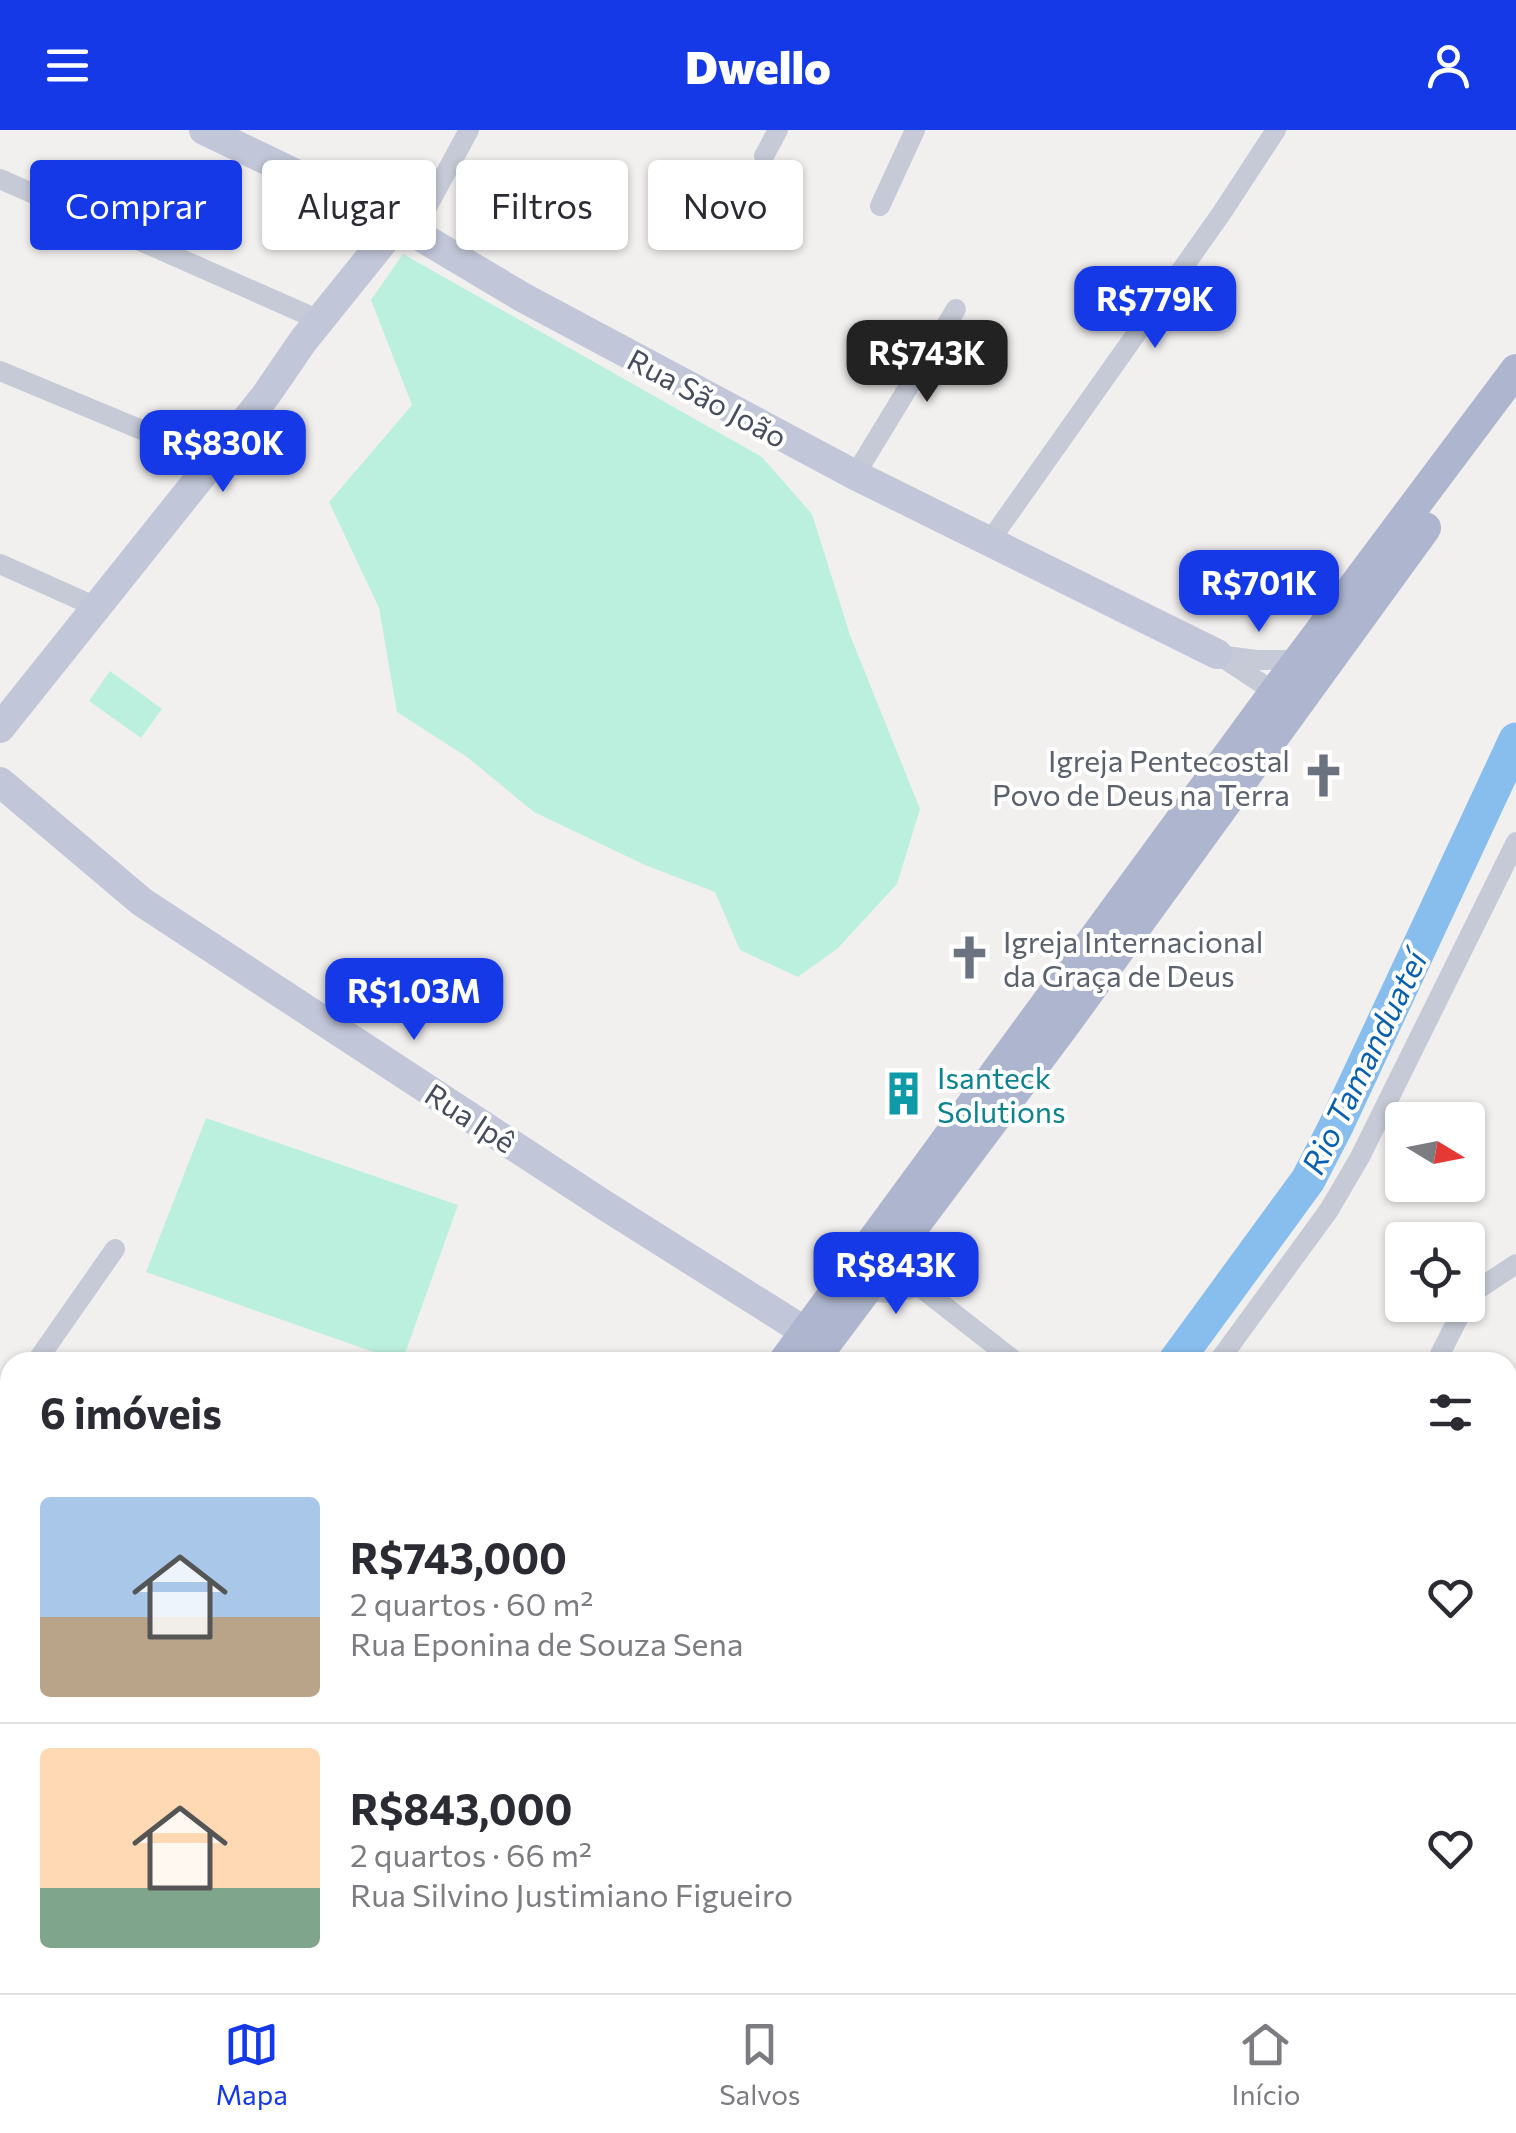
<!DOCTYPE html>
<html lang="pt">
<meta charset="utf-8">
<style>
body{margin:0;font-family:Commissioner,sans-serif;background:#f7f7f7;color:#2b2b33;height:100vh;display:flex;flex-direction:column;font-size:38px;white-space:nowrap}
*{box-sizing:border-box;margin:0}
p{font-size:32px;color:#7c7c81}
.icon{flex:none;width:55px;height:55px;fill:none;stroke:currentColor;stroke-width:2;stroke-linecap:round;stroke-linejoin:round}
.map{position:relative;flex:1;overflow:hidden}
.drawer{position:absolute;left:0px;top:1222px;width:1518px;height:642px;display:flex;flex-direction:column;background:#fff;border-radius:30px 30px 0 0;box-shadow:0 2px 8px #0004}
.drawer>*{flex:none}
.hud{position:absolute;left:30px;top:30px;width:1000px;height:90px;display:flex;gap:20px}
.needle{width:65px;rotate:100deg}
.tools{position:absolute;left:1385px;top:972px;display:grid;gap:20px}
.tools a{display:grid;place-items:center;width:100px;height:100px;border-radius:10px;background:#fff;box-shadow:0 2px 8px #0004;font-size:50px}
.price{position:absolute;translate:-50% -85px;padding:0 22px;border-radius:20px;background:#1539e6;color:#fff;font-size:32px;line-height:65px;filter:drop-shadow(0 2px 5px #0008)}
.price::after{content:'';position:absolute;left:50%;top:60px;width:30px;height:22px;margin-left:-15px;background:inherit;clip-path:polygon(0 0,100% 0,50% 100%)}
.price.current{background:#222;color:#fff}
ul{padding:0;list-style:none}
li{display:flex;align-items:center;gap:30px;height:250px;padding:0 40px}
li+li{border-top:2px solid #e1e1e2}
li span{display:grid;place-items:center;flex:none;width:280px;height:200px;border-radius:10px;color:#555}
li>.icon{margin-inline-start:auto}
span .icon{width:120px;height:120px;fill:#fffc;stroke-width:1}
li b{font-size:42px}
h2{display:flex;justify-content:space-between;align-items:center;height:120px;padding:0 40px;font-size:42px}
.pill{padding:0 35px;border-radius:10px;background:#fff;box-shadow:0 2px 8px #0004;font-size:35px;line-height:90px}
.pill.current{background:#1539e6;color:#fff}
header{display:flex;justify-content:space-between;align-items:center;height:130px;padding:0 40px;background:#1539e6;color:#fff;font-size:45px;font-weight:800}
.menu{display:flex;justify-content:space-around;align-items:center;height:140px;border-top:2px solid #e1e1e2;background:#fff;font-size:28px;color:#7c7c81}
.menu a{display:grid;justify-items:center;gap:5px}
.menu .current{color:#1539e6}
.map>svg:first-child{display:block}
.green{fill:#bcf0de}
.lines{fill:none;stroke-linecap:round;stroke-linejoin:round}
.river{stroke:#88beee;stroke-width:35}
.street{stroke:#c5cad6;stroke-width:20}
.secondary{stroke:#c1c6d8;stroke-width:30}
.primary{stroke:#aeb6cf;stroke-width:32}
.labels{text-anchor:middle;dominant-baseline:central;stroke-width:8;stroke-linejoin:round;paint-order:stroke}
.street-label{font-size:30px;fill:#474d5d;stroke:#fff}
.worship-label{font-size:30px;fill:#5b616d;stroke:#fff;text-anchor:end}
.culture-label{font-size:30px;fill:#0d838f;stroke:#fff;text-anchor:start}
.water-label{font-size:32px;font-style:italic;fill:#0960ae;stroke:#fff}
</style>
<header><svg class="icon" aria-label="menu" viewBox="0 0 24 24"><path d="M4 6h16M4 12h16M4 18h16"/></svg>Dwello<svg class="icon" aria-label="person" viewBox="0 0 24 24"><circle cx="12" cy="8" r="4"/><path d="M4 21q1-7 8-7t8 7"/></svg></header>
<div class="map">
<svg width="1516" height="1863" viewBox="0 0 1516 1863">
<rect width="100%" height="100%" fill="#f2f0ef"/>
<g class="green">
<polygon points="403,124 762,327 812,384 850,505 920,679 897,754 838,818 798,847 740,820 715,762 645,735 534,682 467,627 397,582 379,478 329,372 412,275 371,170"/>
<polygon points="110,541 162,579 141,608 89,571"/>
<polygon points="206,988 458,1075 402,1232 146,1142"/>
</g>
<g class="lines">
<polyline class="river" points="1175,1232 1308,1050 1335,998 1516,610"/>
<g class="street">
<polyline points="764,26 778,0"/>
<polyline points="0,49 319,190"/>
<polyline points="880,76 915,0"/>
<polyline points="413,103 469,0"/>
<polyline points="0,241 214,330"/>
<polyline points="855,345 956,179"/>
<polyline points="989,412 1221,84 1276,0"/>
<polyline points="0,434 96,477"/>
<polyline points="1217,524 1282,567"/>
<polyline points="1226,526 1256,530 1299,530"/>
<polyline points="903,1101 902,1110 915,1131 920,1157 1016,1232"/>
<polyline points="867,1161 887,1163 920,1157"/>
<polyline points="1468,1172 1477,1160 1516,1134"/>
<polyline points="36,1232 115,1119"/>
<polyline points="1218,1232 1329,1080 1360,1027 1516,712"/>
<polyline points="1436,1232 1465,1175"/>
<polyline points="0,1285 10,1271"/>
<polyline points="1508,1464 1516,1470"/>
<polyline points="1508,1683 1516,1683"/>
<polyline points="1508,1844 1516,1843"/>
<polyline points="364,1855 366,1863"/>
<polyline points="1130,1855 1139,1863"/>
<polyline points="817,1863 822,1855"/>
</g>
<g class="secondary">
<polyline points="204,0 398,93 522,167 855,345 1217,524"/>
<polyline points="0,598 266,265 303,211 398,93"/>
<polyline points="0,652 142,772 601,1073 807,1203"/>
<polyline points="0,1604 10,1626"/>
<polyline points="780,1855 785,1863"/>
</g>
<g class="primary">
<polyline points="817,1225 1062,898 1425,398"/>
<polyline points="784,1232 1275,562 1516,240"/>
<polyline points="0,1654 10,1651"/>
</g>
</g>
<defs>
<symbol id="church-bare" viewBox="-9 -9 18 18"><path d="M-1.2-6h2.4v3.5h3.3v2.4h-3.3V6h-2.4V-.1h-3.3v-2.4h3.3Z" fill="#6b7280" stroke="#fff" stroke-width="2.5" paint-order="stroke"/></symbol>
<symbol id="building-bare" viewBox="-9 -9 18 18"><path d="M-4-6H4V6H1V3H-1V6H-4ZM-2.5-4.3h1.7v1.8h-1.7ZM.8-4.3h1.7v1.8H.8ZM-2.5-1h1.7V.8h-1.7ZM.8-1h1.7V.8H.8Z" fill="#0f9aa8" stroke="#fff" stroke-width="2.5" paint-order="stroke"/></symbol>
</defs>
<g fill-rule="evenodd">
<use href="#church-bare" x="1292" y="614" width="63" height="63"/>
<use href="#church-bare" x="938" y="796" width="63" height="63"/>
<use href="#building-bare" x="872" y="932" width="63" height="63"/>
</g>
<g class="labels">
<g class="street-label">
<text transform="translate(708 267) rotate(28)">Rua São João</text>
<text transform="translate(471 987) rotate(33)">Rua Ipê</text>
</g>
<g class="worship-label">
<text x="1290" y="629">Igreja Pentecostal<tspan x="1290" dy="34">Povo de Deus na Terra</tspan></text>
<text x="1003" y="810" text-anchor="start">Igreja Internacional<tspan x="1003" dy="34">da Graça de Deus</tspan></text>
</g>
<g class="culture-label">
<text x="937" y="946">Isanteck<tspan x="937" dy="34">Solutions</tspan></text>
</g>
<g class="water-label">
<text transform="translate(1363 932) rotate(-64)">Rio Tamanduateí</text>
</g>
</g>
</svg>
<div class="tools">
<a><svg class="needle" viewBox="-14 -14 28 28"><path d="M0-13l5 13h-10z" fill="#e53935"/><path d="M0 13l5-13h-10z" fill="#7c7c81"/></svg></a>
<a><svg class="icon" aria-label="locate" viewBox="0 0 24 24"><circle cx="12" cy="12" r="6"/><path d="M12 2v4M12 18v4M2 12h4M18 12h4"/></svg></a>
</div>
<b class="price" style="left:1155px;top:221px">R$779K</b>
<b class="price current" style="left:927px;top:275px">R$743K</b>
<b class="price" style="left:223px;top:365px">R$830K</b>
<b class="price" style="left:1259px;top:505px">R$701K</b>
<b class="price" style="left:414px;top:913px">R$1.03M</b>
<b class="price" style="left:896px;top:1187px">R$843K</b>
<div class="hud">
<a class="pill current">Comprar</a>
<a class="pill">Alugar</a>
<a class="pill">Filtros</a>
<a class="pill">Novo</a>
</div>
<section class="drawer">
<h2>6 imóveis<svg class="icon" aria-label="filters" viewBox="0 0 24 24"><path d="M4 7h16M4 17h16"/><circle cx="9" cy="7" r="2"/><circle cx="15" cy="17" r="2"/></svg></h2>
<ul>
<li><span style="background:linear-gradient(#a9c7e8 60%,#b9a48a 0)"><svg class="icon" aria-label="home" viewBox="0 0 24 24"><path d="M3 11l9-7 9 7M6 9v11h12V9"/></svg></span><div><b>R$743,000</b><p>2 quartos · 60 m²</p><p>Rua Eponina de Souza Sena</p></div><svg class="icon" aria-label="heart" viewBox="0 0 24 24"><path d="M12 20l-8-8c-3-5 5-10 8-4 3-6 11-1 8 4z"/></svg></li>
<li><span style="background:linear-gradient(#ffd9b3 70%,#7fa58c 0)"><svg class="icon" aria-label="home" viewBox="0 0 24 24"><path d="M3 11l9-7 9 7M6 9v11h12V9"/></svg></span><div><b>R$843,000</b><p>2 quartos · 66 m²</p><p>Rua Silvino Justimiano Figueiro</p></div><svg class="icon" aria-label="heart" viewBox="0 0 24 24"><path d="M12 20l-8-8c-3-5 5-10 8-4 3-6 11-1 8 4z"/></svg></li>
</ul>
</section>
</div>
<nav class="menu">
<a class="current"><svg class="icon" aria-label="map" viewBox="0 0 24 24"><path d="M3 6l6-2 6 2 6-2v14l-6 2-6-2-6 2zM9 4v14M15 6v14"/></svg>Mapa</a>
<a><svg class="icon" aria-label="saved" viewBox="0 0 24 24"><path d="M7 4h10v16l-5-4-5 4z"/></svg>Salvos</a>
<a><svg class="icon" aria-label="home" viewBox="0 0 24 24"><path d="M3 11l9-7 9 7M6 9v11h12V9"/></svg>Início</a>
</nav>
